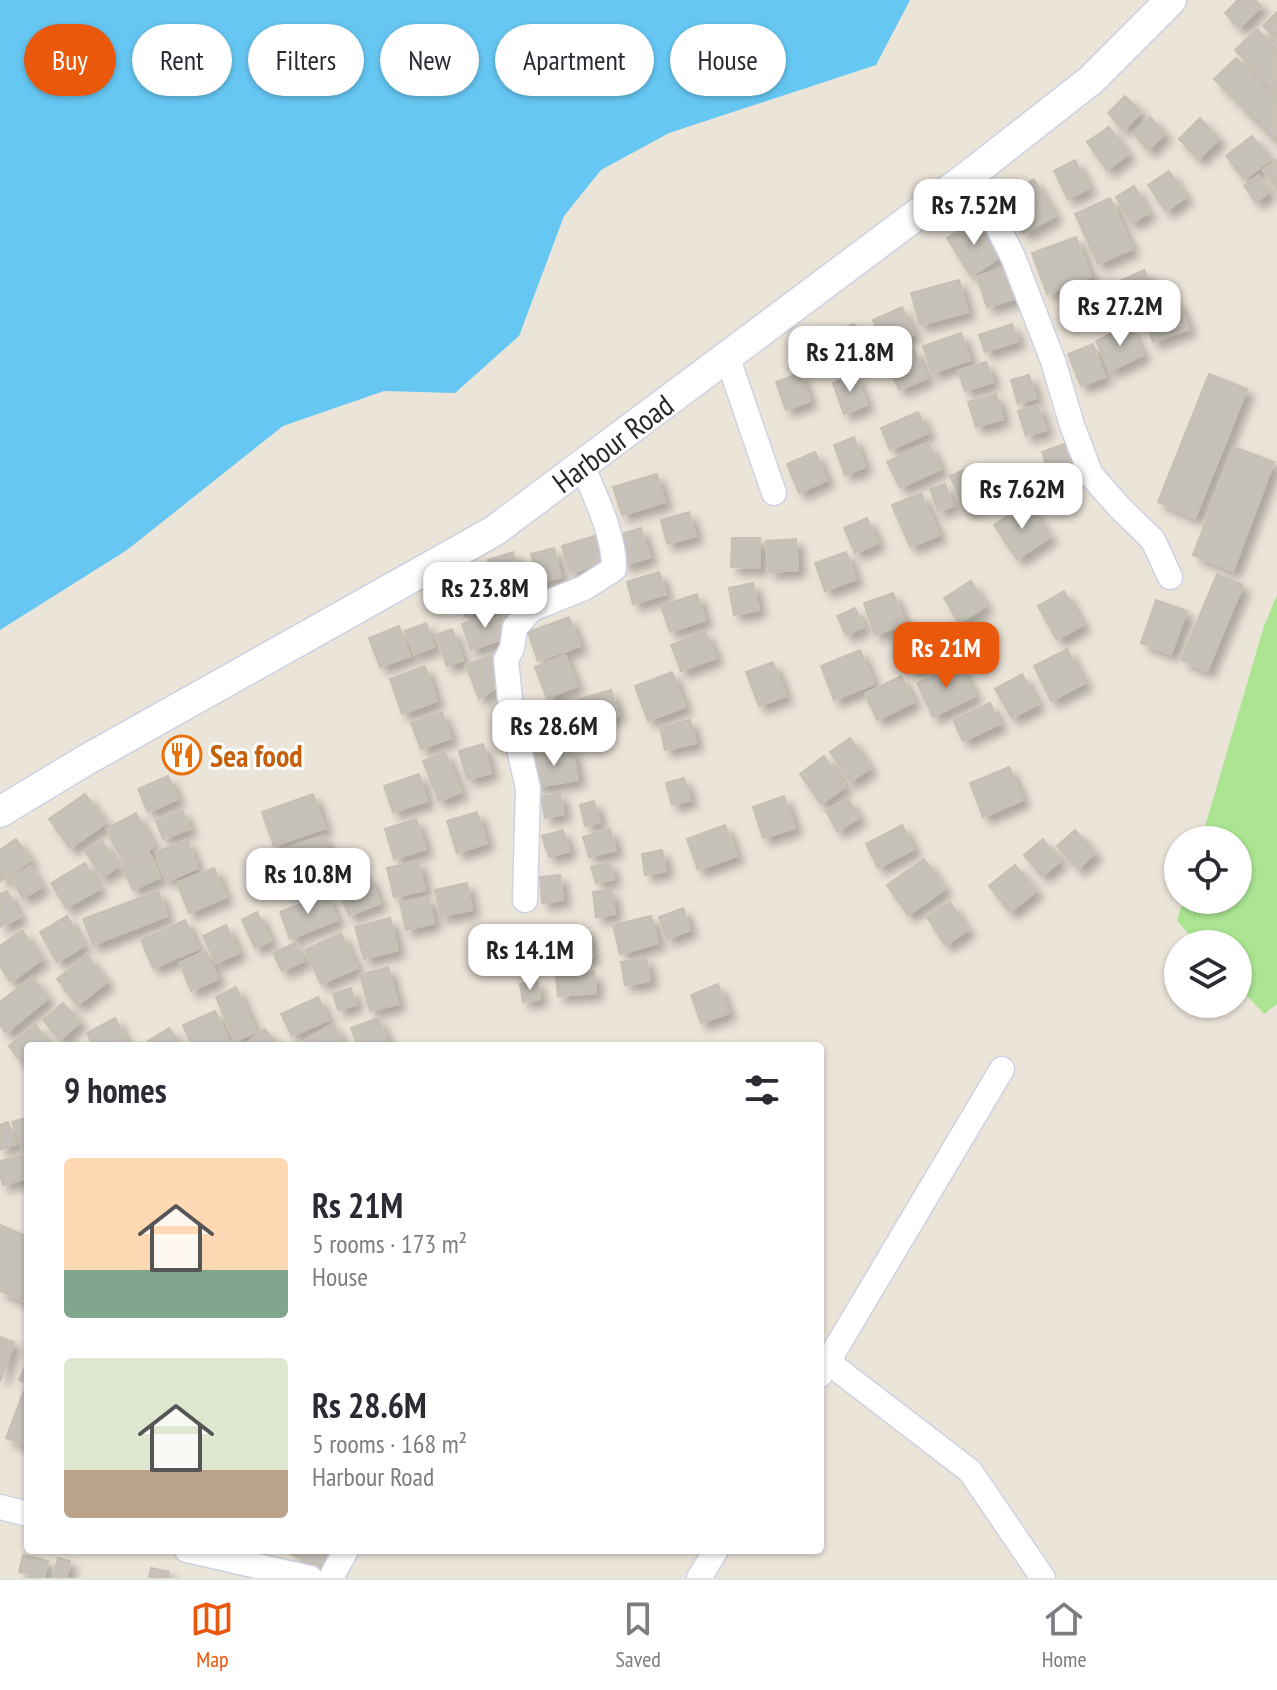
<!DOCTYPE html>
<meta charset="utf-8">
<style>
body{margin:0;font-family:"PT Sans Narrow",sans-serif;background:#f2f2f3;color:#2b2b33;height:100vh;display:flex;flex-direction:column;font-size:30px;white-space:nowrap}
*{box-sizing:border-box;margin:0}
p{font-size:26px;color:#7c7c81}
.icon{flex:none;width:44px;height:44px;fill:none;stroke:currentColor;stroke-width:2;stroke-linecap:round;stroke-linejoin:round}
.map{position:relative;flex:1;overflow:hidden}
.details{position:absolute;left:24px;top:1042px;width:800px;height:512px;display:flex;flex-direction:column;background:#fff;border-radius:8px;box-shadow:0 2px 6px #0004}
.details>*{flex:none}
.guide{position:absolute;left:24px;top:24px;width:800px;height:72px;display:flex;gap:16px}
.buttons{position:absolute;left:1164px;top:826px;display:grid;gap:16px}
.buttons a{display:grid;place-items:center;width:88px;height:88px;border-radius:50%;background:#fff;box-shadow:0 2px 6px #0004;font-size:40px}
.price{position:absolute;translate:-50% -68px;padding:0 18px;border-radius:16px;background:#fff;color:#222;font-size:26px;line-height:52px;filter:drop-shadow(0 2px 4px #0008)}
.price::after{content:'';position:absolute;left:50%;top:48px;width:24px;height:18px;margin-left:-12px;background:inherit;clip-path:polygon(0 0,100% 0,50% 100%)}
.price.current{background:#ea580c;color:#fff}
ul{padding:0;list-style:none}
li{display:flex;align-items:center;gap:24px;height:200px;padding:0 40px}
li span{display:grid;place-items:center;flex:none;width:224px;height:160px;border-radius:8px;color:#555}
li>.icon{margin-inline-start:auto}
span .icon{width:96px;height:96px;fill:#fffc;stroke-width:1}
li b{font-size:34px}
h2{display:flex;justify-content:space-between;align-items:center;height:96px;padding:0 40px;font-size:34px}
.tag{padding:0 28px;border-radius:36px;background:#fff;box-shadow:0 2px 6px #0004;font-size:28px;line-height:72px}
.tag.current{background:#ea580c;color:#fff}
.dock{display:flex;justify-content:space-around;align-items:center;height:112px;border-top:2px solid #e1e1e2;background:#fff;font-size:22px;color:#7c7c81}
.dock a{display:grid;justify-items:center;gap:4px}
.dock .current{color:#ea580c}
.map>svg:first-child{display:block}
.green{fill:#abe592}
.water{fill:#66c7f3}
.building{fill:#c6c1b9;stroke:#c7c0b3;stroke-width:2;filter:url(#shadow)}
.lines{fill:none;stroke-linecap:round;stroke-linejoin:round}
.minor-casing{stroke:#ced1e2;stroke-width:27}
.tertiary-casing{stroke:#ced1e2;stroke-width:33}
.minor{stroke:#fff;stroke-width:24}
.tertiary{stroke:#fff;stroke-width:30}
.labels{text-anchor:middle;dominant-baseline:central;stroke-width:6;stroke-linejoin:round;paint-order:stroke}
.street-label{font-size:30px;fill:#282828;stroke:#fff}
.food-label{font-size:30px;font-weight:bold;fill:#c56008;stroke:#fff;text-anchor:start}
</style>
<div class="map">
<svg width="1277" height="1578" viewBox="0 0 1277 1578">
<defs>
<filter id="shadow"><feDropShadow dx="7" dy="7" stdDeviation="4" flood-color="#0004"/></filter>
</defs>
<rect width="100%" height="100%" fill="#ebe4d9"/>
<polygon class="green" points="1277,595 1277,1004 1264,1014 1238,986 1238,944 1198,944 1177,921 1183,900 1238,900 1238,840 1201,840 1264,626"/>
<polygon class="water" points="0,0 910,0 876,65 669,133 601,170 564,216 519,336 455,393 384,391 283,426 127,550 0,630"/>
<g class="building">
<polygon points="1238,0 1255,0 1261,6 1239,28 1225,13"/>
<polygon points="1277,12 1277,40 1263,26"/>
<polygon points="1257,29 1277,50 1277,94 1235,50"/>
<polygon points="1236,58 1277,100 1277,143 1214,79"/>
<polygon points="1125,96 1141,112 1124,130 1108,113"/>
<polygon points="1150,117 1165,134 1148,150 1133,133"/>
<polygon points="1200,118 1219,139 1198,159 1179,139"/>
<polygon points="1109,127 1128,154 1107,170 1087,142"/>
<polygon points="1252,136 1271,159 1244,179 1226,156"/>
<polygon points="1075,160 1089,188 1068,199 1054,171"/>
<polygon points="1277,160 1277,189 1263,170"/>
<polygon points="1169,171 1186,197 1166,211 1148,185"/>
<polygon points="1258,176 1269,192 1256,202 1244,186"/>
<polygon points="1034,179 1055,216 1024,234 1003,197"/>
<polygon points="1134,186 1149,213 1131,223 1116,197"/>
<polygon points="1110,198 1132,249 1098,264 1075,214"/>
<polygon points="978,218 1002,256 971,276 947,238"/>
<polygon points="1076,237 1091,277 1047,294 1032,253"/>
<polygon points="1007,267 1017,298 987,307 977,277"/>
<polygon points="1144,270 1157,297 1133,308 1120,281"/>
<polygon points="959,280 968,312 920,325 911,293"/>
<polygon points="1178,300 1189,329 1153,342 1142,313"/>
<polygon points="902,307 914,334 885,347 873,320"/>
<polygon points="854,324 865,359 840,367 828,333"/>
<polygon points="1012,324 1018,341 985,352 979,335"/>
<polygon points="1129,325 1143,355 1110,371 1096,341"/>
<polygon points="961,333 970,360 932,373 923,346"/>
<polygon points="1093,344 1105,377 1081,386 1068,354"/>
<polygon points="913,348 927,378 899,390 886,360"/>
<polygon points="986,362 993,382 965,391 958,371"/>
<polygon points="800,373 810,401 786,410 776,382"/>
<polygon points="855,374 867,405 844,414 833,383"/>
<polygon points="1209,374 1247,389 1195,518 1158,502"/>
<polygon points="1029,375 1036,398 1018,404 1011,380"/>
<polygon points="996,394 1003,419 976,427 968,402"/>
<polygon points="1038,405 1046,430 1026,436 1018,411"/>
<polygon points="918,412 928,433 890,450 881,428"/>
<polygon points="854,437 865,467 845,475 834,445"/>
<polygon points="928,443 941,469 900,488 887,462"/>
<polygon points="1064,444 1074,477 1052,483 1042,452"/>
<polygon points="1234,447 1274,462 1233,571 1193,555"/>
<polygon points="815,452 827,480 799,493 787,464"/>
<polygon points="976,465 991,500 965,511 950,476"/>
<polygon points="657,474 665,502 622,515 613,487"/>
<polygon points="945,484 953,506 938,511 930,489"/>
<polygon points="921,493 939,535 910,547 892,505"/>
<polygon points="1027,503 1050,537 1017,559 994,525"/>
<polygon points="689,512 696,536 667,544 661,520"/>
<polygon points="867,518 878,543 855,553 844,528"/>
<polygon points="641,528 650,557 624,565 615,536"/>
<polygon points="601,534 609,562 570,573 562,546"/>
<polygon points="732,538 760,538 760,568 731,567"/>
<polygon points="796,539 798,570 769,572 766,541"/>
<polygon points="554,548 561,577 538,583 531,554"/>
<polygon points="513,552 519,571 493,579 488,560"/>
<polygon points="846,552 856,579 825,591 815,563"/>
<polygon points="659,572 666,594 633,604 627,582"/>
<polygon points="1217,574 1243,585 1207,671 1181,660"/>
<polygon points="527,575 534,597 505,607 498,585"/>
<polygon points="484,578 494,606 465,616 455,589"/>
<polygon points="971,581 986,606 959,623 944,598"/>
<polygon points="753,583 759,610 734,615 729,588"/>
<polygon points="1064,591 1083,625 1057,640 1038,606"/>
<polygon points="893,593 905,624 875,635 864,603"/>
<polygon points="697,594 705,620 670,632 661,606"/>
<polygon points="1156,600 1187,611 1171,654 1141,643"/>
<polygon points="855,608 864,627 846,635 837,616"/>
<polygon points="499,611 508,637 471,650 462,624"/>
<polygon points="569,617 580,646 538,661 528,632"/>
<polygon points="426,623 434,647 414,654 405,631"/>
<polygon points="933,624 947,656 913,672 899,639"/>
<polygon points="399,626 410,656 380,667 369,638"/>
<polygon points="452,629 463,660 447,666 435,635"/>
<polygon points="705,631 716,658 681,671 671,645"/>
<polygon points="1067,649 1085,683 1051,701 1034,666"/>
<polygon points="860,650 874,684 834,700 821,666"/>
<polygon points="491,655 498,686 479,699 466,665"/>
<polygon points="565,655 577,686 547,698 535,667"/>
<polygon points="773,662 786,696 759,706 746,672"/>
<polygon points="959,662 975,696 933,717 917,683"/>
<polygon points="425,666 437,701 402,714 390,679"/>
<polygon points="672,672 685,707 648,721 635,686"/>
<polygon points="1022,674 1038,704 1012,718 995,689"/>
<polygon points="901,676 914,702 877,720 865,694"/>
<polygon points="611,690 619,715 578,727 570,702"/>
<polygon points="551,699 564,736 529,748 517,711"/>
<polygon points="990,703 1000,724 963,741 953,720"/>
<polygon points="442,712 451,738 421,749 411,723"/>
<polygon points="690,720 696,743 665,750 660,727"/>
<polygon points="850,738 870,768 850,782 830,752"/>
<polygon points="483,744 491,773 467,779 459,751"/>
<polygon points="572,748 578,780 536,787 530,755"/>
<polygon points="445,752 461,792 439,801 423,761"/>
<polygon points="824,756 845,787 821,804 800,774"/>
<polygon points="1009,767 1023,800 983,817 970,783"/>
<polygon points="419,774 427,801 393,812 384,786"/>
<polygon points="168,776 178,799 148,812 138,789"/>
<polygon points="684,778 690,800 672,805 666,783"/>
<polygon points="560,793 564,814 545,818 541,797"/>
<polygon points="85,794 106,823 70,848 49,819"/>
<polygon points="313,794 325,828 274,846 262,812"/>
<polygon points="784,796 795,828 763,838 753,807"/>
<polygon points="848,799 859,818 837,831 826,811"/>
<polygon points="594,801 600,822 585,826 580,805"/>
<polygon points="182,810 190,829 163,839 156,821"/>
<polygon points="477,812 487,843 457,853 447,821"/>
<polygon points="136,813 154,847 124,863 106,829"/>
<polygon points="416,819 426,849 394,859 385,829"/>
<polygon points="725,825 737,856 698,870 687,839"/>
<polygon points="902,825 914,849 878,868 866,844"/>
<polygon points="610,829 616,850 589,857 583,837"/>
<polygon points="563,830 569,851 549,857 542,836"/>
<polygon points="1075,830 1095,853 1078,869 1057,846"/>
<polygon points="324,836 337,877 287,893 274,852"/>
<polygon points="16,839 31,860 1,881 0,850"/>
<polygon points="1043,839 1060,861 1042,876 1024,855"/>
<polygon points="187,840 198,868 167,881 156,852"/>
<polygon points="102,841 118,867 102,877 85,851"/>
<polygon points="662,850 666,871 645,875 642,854"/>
<polygon points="149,853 160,877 133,890 122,866"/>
<polygon points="924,859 945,889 908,915 887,885"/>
<polygon points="418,861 425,890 394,897 387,868"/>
<polygon points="609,862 614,879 596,883 591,867"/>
<polygon points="85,863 99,889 66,908 51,883"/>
<polygon points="1015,865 1036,891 1010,912 989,886"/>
<polygon points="30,866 42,887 23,898 11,878"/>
<polygon points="214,868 226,897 189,913 177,883"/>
<polygon points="369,875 380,903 349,916 337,888"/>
<polygon points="560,875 563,900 542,903 540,877"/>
<polygon points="467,883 472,910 441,916 435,890"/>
<polygon points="611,890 615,914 596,917 593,892"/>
<polygon points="7,891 20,917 0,927 0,894"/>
<polygon points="158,891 167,916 93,945 83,919"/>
<polygon points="327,894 337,920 290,939 280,912"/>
<polygon points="428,897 434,923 406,930 400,903"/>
<polygon points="950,902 968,930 945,945 927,917"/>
<polygon points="683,908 690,930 667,939 659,917"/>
<polygon points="257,912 271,941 255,948 242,920"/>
<polygon points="67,916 84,946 57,962 40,932"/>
<polygon points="651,916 658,943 620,954 613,925"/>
<polygon points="390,918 398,950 364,959 355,927"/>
<polygon points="185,920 198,949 153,968 141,940"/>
<polygon points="226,925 239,953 216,963 203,936"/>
<polygon points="587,929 593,957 559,964 554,935"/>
<polygon points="22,930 42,959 11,982 0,966 0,946"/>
<polygon points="341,933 357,968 321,984 305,950"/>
<polygon points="295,943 304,961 282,971 273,953"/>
<polygon points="206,951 218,979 191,991 180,963"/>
<polygon points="87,955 107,982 77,1005 57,979"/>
<polygon points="646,958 650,981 625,985 621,962"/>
<polygon points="388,967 398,1004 370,1011 360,975"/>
<polygon points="594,972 596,993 558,996 556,975"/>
<polygon points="32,977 48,998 6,1033 0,1025 0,1002"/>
<polygon points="537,981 540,999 523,1002 520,984"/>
<polygon points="718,984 729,1013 701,1023 691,995"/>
<polygon points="236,987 256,1032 235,1041 216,997"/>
<polygon points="351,988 356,1004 338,1010 333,994"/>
<polygon points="318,997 328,1020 292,1036 281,1014"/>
<polygon points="63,1003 80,1022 60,1040 43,1020"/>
<polygon points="215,1011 230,1045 192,1046 183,1025"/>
<polygon points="115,1018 129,1046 93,1046 87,1033"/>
<polygon points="378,1018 387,1040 373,1046 358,1046 351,1028"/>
<polygon points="333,1024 342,1041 334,1046 296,1046"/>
<polygon points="35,1025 49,1042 44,1046 28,1046 28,1059 22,1063 9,1046"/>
<polygon points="169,1028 182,1046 152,1046 148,1041"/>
<polygon points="265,1029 278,1046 243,1046"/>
<polygon points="28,1117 28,1147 23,1149 12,1122"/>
<polygon points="8,1122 16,1144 0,1150 0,1125"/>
<polygon points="22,1155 28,1178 3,1185 0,1175 0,1161"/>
<polygon points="0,1225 28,1237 28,1303 0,1291"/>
<polygon points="0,1337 14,1342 0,1382"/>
<polygon points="28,1359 28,1384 19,1380"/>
<polygon points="24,1391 28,1393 28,1447 6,1438"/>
<polygon points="292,1550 336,1550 328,1570 290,1554"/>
<polygon points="23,1555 48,1561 44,1578 19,1572"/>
<polygon points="58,1558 70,1561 66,1578 53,1578"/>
<polygon points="151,1568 169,1572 168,1578 149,1578"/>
</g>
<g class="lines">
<defs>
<g id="minor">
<polyline points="971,174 1013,257 1053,361 1072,425 1091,475 1120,508 1153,540 1170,577"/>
<polyline points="727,356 774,493"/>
<path d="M525 900 528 788 512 719 506 660 512 648 515 627 532 609 584 588 614 569C615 536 595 496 582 465"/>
<polyline points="828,1362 970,1471 1043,1578"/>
<polyline points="820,1375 1002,1069"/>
<polyline points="0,1507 28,1514"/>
<polyline points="187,1550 310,1578"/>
<polyline points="331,1578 346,1550"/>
<polyline points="699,1578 716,1550"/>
</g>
<g id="tertiary">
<path id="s1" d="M0 812 86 760 494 531 971 174 1091 80 1171 0"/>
</g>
</defs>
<use href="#minor" class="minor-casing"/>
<use href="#tertiary" class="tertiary-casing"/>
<use href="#minor" class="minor"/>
<use href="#tertiary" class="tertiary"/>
</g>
<defs>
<symbol id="restaurant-ring" viewBox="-11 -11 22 22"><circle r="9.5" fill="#fff" stroke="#e8710a" stroke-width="1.5"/><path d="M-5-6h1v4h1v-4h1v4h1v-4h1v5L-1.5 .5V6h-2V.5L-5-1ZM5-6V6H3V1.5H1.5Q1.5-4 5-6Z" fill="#e8710a"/></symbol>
</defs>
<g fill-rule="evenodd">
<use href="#restaurant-ring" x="160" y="733" width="44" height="44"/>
</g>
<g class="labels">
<g class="street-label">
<text stroke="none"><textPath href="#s1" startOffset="716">Harbour Road</textPath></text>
</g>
<g class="food-label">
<text x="210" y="755">Sea food</text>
</g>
</g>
</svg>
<div class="buttons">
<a><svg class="icon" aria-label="locate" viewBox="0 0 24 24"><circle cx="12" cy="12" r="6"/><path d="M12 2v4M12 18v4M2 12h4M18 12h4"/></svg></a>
<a><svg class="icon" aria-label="layers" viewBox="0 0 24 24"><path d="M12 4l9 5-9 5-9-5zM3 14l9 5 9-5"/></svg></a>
</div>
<b class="price" style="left:974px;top:247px">Rs 7.52M</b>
<b class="price" style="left:1120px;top:348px">Rs 27.2M</b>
<b class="price" style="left:850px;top:394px">Rs 21.8M</b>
<b class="price" style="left:1022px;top:531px">Rs 7.62M</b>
<b class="price" style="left:485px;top:630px">Rs 23.8M</b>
<b class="price current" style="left:946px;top:690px">Rs 21M</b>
<b class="price" style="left:554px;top:768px">Rs 28.6M</b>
<b class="price" style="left:308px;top:916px">Rs 10.8M</b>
<b class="price" style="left:530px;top:992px">Rs 14.1M</b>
<div class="guide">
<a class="tag current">Buy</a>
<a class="tag">Rent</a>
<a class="tag">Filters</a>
<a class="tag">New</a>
<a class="tag">Apartment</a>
<a class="tag">House</a>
</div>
<section class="details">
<h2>9 homes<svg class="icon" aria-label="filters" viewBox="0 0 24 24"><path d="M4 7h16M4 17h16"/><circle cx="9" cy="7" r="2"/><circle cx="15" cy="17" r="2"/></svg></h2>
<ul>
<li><span style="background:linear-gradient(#ffd9b3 70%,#7fa58c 0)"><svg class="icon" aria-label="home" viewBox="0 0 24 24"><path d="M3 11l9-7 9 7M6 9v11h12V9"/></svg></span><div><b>Rs 21M</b><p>5 rooms · 173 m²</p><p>House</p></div></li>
<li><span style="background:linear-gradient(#dfe7d0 70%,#b9a48a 0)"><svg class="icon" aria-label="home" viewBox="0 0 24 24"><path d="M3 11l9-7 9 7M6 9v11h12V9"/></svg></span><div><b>Rs 28.6M</b><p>5 rooms · 168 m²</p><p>Harbour Road</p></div></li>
</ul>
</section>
</div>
<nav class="dock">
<a class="current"><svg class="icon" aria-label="map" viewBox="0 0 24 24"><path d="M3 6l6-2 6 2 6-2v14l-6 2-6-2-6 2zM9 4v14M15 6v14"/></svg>Map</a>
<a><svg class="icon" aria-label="saved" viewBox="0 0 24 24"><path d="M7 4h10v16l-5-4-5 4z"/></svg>Saved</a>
<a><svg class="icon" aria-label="home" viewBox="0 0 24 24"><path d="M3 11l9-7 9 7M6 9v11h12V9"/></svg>Home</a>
</nav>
